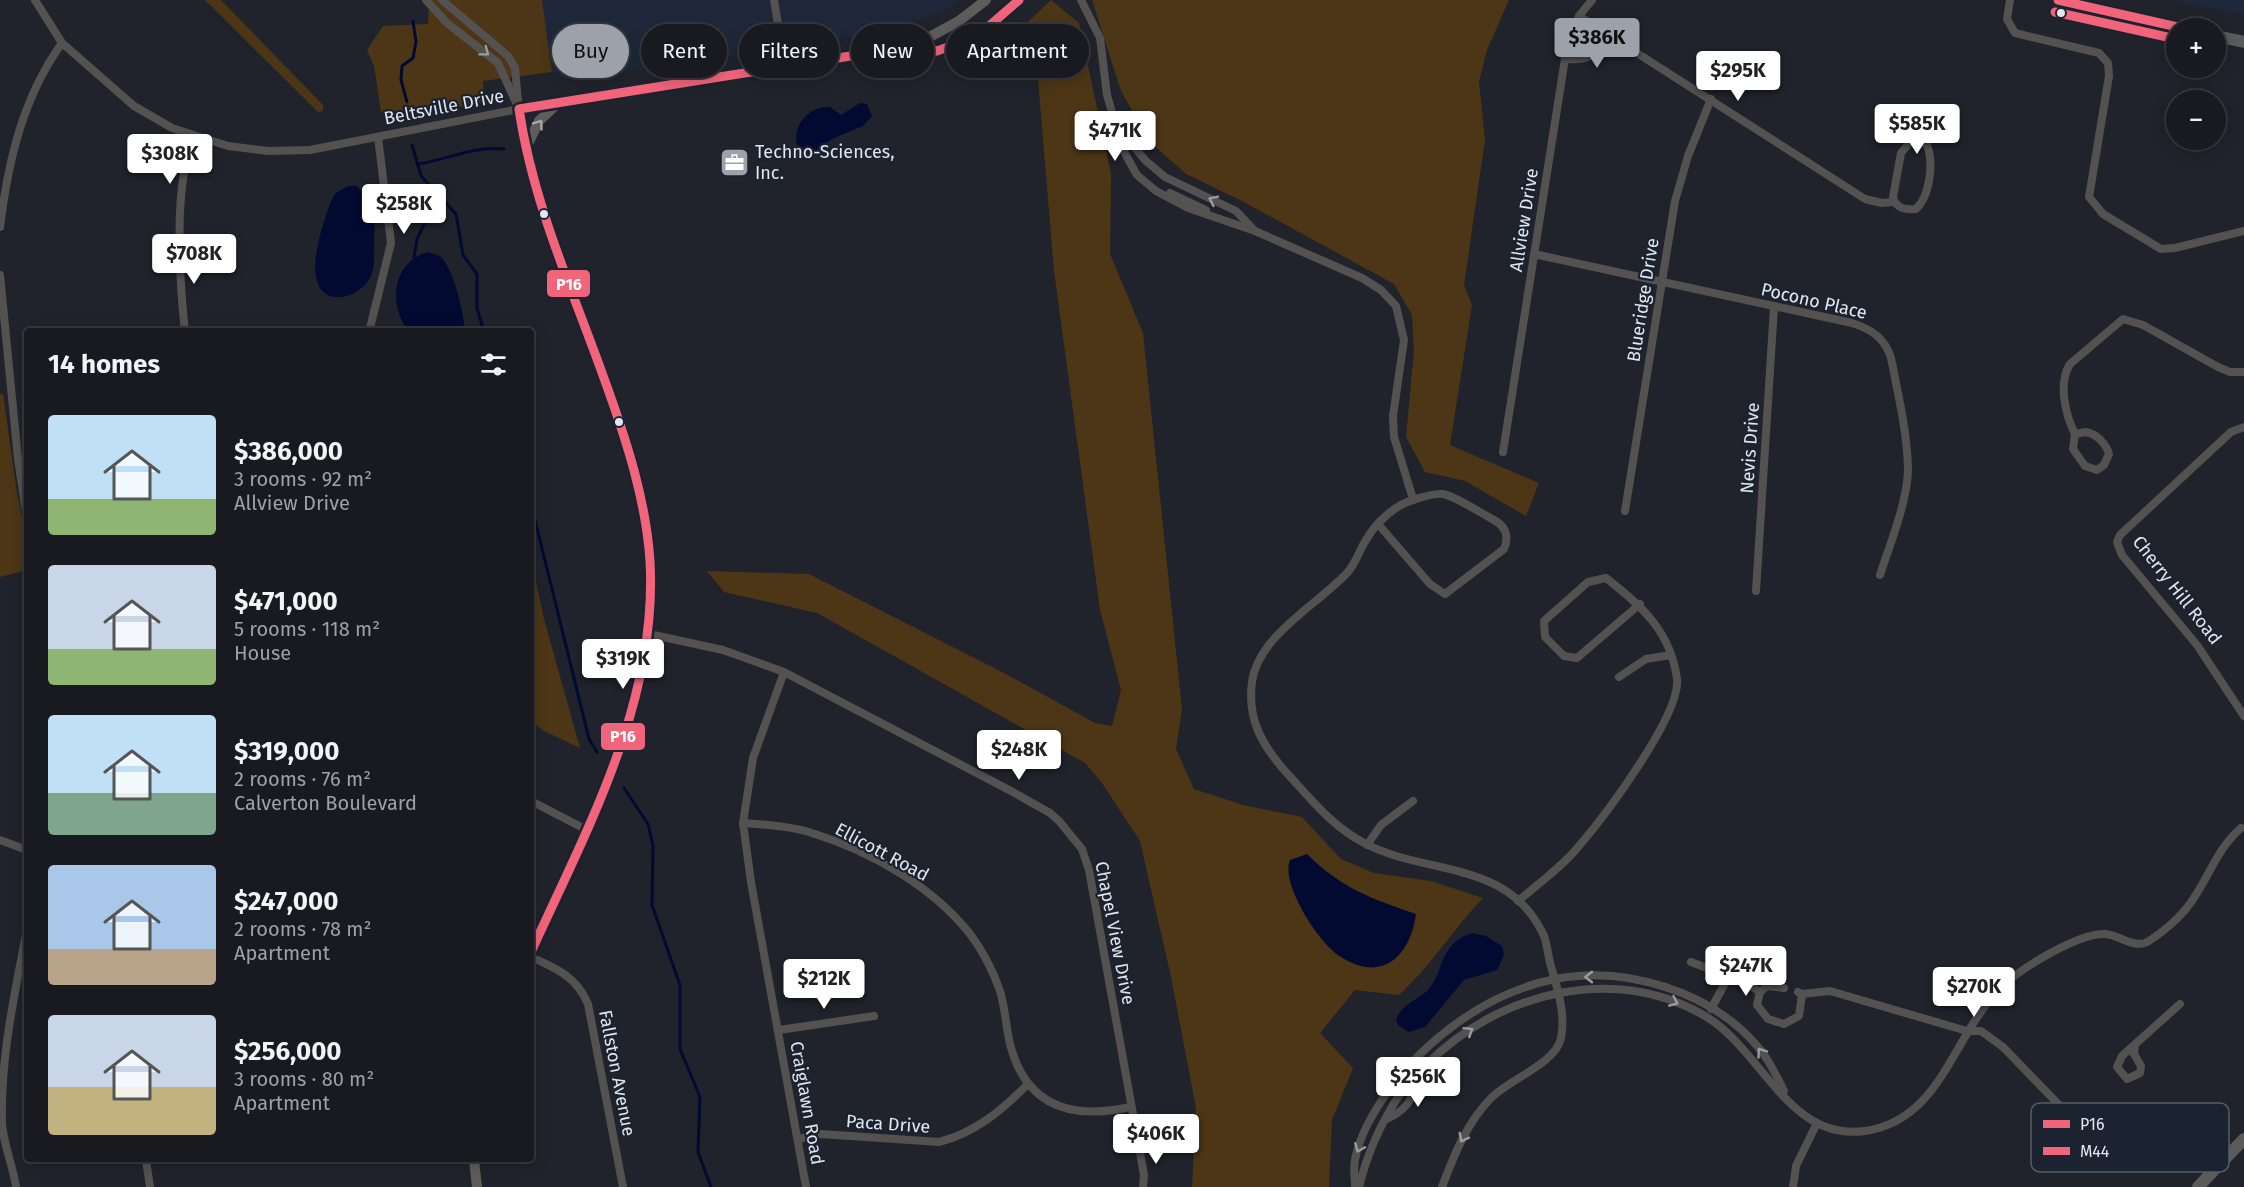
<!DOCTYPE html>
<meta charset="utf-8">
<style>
body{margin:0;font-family:"Fira Sans",sans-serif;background:#212329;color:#f1f3f6;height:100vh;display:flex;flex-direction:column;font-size:22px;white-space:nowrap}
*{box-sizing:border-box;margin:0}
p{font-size:20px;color:#9fa1a5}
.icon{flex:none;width:33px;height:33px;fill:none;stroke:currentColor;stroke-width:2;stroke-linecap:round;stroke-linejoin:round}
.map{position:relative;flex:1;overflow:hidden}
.side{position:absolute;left:24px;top:328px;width:510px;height:834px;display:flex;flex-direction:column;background:#181a20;border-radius:6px;box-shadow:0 3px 15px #0003,0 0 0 2px #36383e}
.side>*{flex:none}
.banner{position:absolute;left:552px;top:24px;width:570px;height:54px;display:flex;gap:12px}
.buttons{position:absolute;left:2166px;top:18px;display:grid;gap:12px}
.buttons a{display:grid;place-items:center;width:60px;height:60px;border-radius:50%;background:#181a20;box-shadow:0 3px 15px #0003,0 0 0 2px #36383e;font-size:30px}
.price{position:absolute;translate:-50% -51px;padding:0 14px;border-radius:6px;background:#fff;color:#222;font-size:20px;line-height:39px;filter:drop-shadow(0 2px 3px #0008)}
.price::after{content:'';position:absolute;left:50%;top:36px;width:18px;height:14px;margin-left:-9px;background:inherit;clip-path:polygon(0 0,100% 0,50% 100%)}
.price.selected{background:#9da2aa;color:#111}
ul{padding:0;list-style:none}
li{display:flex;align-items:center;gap:18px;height:150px;padding:0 24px}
li span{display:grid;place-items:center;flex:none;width:168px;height:120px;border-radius:6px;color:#555}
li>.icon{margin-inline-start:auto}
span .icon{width:72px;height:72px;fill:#fffc;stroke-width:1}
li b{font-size:26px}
h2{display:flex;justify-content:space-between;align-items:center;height:72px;padding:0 24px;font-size:26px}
.tag{padding:0 21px;border-radius:27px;background:#181a20;box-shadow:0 3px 15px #0003,0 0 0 2px #36383e;font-size:21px;line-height:54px}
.tag.selected{background:#9da2aa;color:#111}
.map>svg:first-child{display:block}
.built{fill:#1f283a}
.green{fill:#4c3616}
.water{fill:#030a32}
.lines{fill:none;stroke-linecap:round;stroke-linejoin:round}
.stream{stroke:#030a32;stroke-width:3}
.street{stroke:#535251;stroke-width:8}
.secondary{stroke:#5e5d5b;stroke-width:10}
.primary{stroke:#5c5b5b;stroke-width:12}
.bus-1-casing{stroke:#1b2230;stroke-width:14}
.bus-2-casing{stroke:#1b2230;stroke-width:14}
.bus-1{stroke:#f1647a;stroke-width:9}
.bus-2{stroke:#f1647a;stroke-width:9}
.oneway{stroke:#9a9ca0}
.oneway2{stroke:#a6a8ac}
.bus-dot{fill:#e1e6ef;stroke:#1b2230;stroke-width:2}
.labels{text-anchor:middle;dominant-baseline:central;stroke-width:4.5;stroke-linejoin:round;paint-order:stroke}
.street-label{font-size:18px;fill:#e1e6ef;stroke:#1b2230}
.poi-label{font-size:18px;fill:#e1e6ef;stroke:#1b2230;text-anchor:start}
.key{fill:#1b2230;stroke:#565d69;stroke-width:1.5}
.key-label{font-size:16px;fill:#e1e6ef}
.line-badge{stroke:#1b2230;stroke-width:2}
.badge-label{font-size:16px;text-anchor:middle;font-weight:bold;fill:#fff}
</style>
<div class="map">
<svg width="2244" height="1187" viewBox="0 0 2244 1187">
<rect width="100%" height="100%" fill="#20232b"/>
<g class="built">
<polygon points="542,0 959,0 951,7 900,27 862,35 685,63 565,78 552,72"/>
<polygon points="2170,0 2244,0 2244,14 2195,5"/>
</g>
<g class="green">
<polygon points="205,0 221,0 323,105 323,111 318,112"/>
<polygon points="429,0 542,0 552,72 483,81 484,102 414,116 407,110 381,112 374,66 367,50 383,26 428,24"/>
<path d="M1051 0 1079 23 1111 174 1110 254 1143 333 1182 709 1176 749 1194 789 1243 805 1302 817 1341 859 1374 873 1431 881 1483 898C1453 929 1431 966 1399 995L1355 990 1320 1033 1353 1068 1332 1120 1329 1187H1192L1196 1108 1171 977 1140 841 1102 783 1085 763 817 613 724 592 707 571 809 574 1004 673 1095 723 1112 726 1121 690 1100 610 1054 271 1037 67 1014 35Z"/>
<polygon points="1092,0 1509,0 1487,50 1479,81 1485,140 1464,285 1472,305 1450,445 1539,483 1526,516 1465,481 1425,472 1406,437 1414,351 1412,315 1394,284 1242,201 1186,174 1150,142 1121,91"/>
<polygon points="0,394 3,394 17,492 27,544 27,570 0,577"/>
<polygon points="531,559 544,619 580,748 544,731 531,721"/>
</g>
<g class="water">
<path d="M860 103 867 104 872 116 863 126 832 139 809 155H803C785 135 805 105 830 107L841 115Z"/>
<path d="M348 186H357C372 203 376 218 374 241 374 250 375 264 372 273 365 296 325 310 317 281 313 267 316 254 319 240 321 231 330 199 336 193 339 190 345 188 348 186Z"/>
<path d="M427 252C432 254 437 254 441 257 454 270 464 314 465 331H408C388 303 392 264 427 252Z"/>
<path d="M1307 854C1341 888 1372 899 1416 914 1410 957 1382 983 1341 957 1320 945 1280 884 1290 860Z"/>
<path d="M1472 933 1486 936 1502 946 1504 955 1497 970 1464 980 1425 1027 1409 1032 1399 1026 1396 1021C1399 1006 1417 1000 1427 991 1445 974 1437 944 1472 933Z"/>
</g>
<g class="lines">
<g class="stream">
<polyline points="407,102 401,80 402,66 413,58 416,42 413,21"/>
<polyline points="412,145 421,176 456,214 463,255 477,274 477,308 484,332"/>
<path d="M418 164C451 159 470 146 504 149"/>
<polyline points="414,257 417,239 438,195"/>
<polyline points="531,504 589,739 597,752"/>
<polyline points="624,788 648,824 653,846 652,905 680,985 680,1049 700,1097 698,1152 711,1187"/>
</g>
<g class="street">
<polyline points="35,0 62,43 134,106 172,128 228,146 268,151 310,150 519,109"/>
<polyline points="426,0 447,23 498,63 519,109"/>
<polyline points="442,0 508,56 515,68 518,101"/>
<polyline points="774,0 785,66"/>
<polyline points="1081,0 1100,38 1107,95 1123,150 1137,175 1156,191 1188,208 1255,231 1362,278 1381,290 1396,306 1404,340 1393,416 1394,437 1413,499"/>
<polyline points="2010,0 2007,19 2015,33 2099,53 2108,63 2109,76 2089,197 2103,214 2161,249 2175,248 2244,231"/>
<polyline points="1579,16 1865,199 1882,203 1894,202"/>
<path d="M1565 59C1588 61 1598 55 1613 38"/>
<polyline points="1117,120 1130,142 1146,161 1165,177 1236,211 1254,230"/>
<path d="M1913 139H1919L1927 145C1934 162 1930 196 1916 209 1906 210 1896 209 1893 197L1901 153Z"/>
<polyline points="1170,193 1206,210"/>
<path d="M0 227C8 161 23 97 62 43"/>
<path d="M1534 254 1852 323C1871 329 1885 338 1891 358 1898 394 1907 431 1908 468 1908 500 1890 544 1880 575"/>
<polyline points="0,275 18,459 27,519"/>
<path d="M185 332C180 286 176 218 184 173 186 161 192 149 195 137"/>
<polyline points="369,332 391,243 378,137"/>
<polyline points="2244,427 2231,432 2120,535 2117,542 2122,555 2197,645 2244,716"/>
<path d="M2086 432C2097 434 2106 444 2109 454L2104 465 2097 470 2085 466 2073 449 2075 434Z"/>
<path d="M2075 434C2065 414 2058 383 2070 364L2123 319 2143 325 2218 367 2230 372H2244"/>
<polyline points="1503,452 1567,46 1579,16 1592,0"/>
<polyline points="1625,511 1675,201 1688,156 1711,99"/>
<path d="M1378 524 1430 584 1445 594 1504 549C1510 535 1505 525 1492 519 1479 512 1455 496 1443 494 1435 493 1423 497 1416 499 1396 504 1376 522 1366 540 1359 551 1356 563 1347 573 1317 605 1258 636 1252 682 1247 719 1262 745 1285 771 1310 798 1332 827 1366 844 1428 876 1509 859 1544 936 1547 944 1548 954 1550 963 1557 987 1566 1013 1561 1038 1556 1063 1512 1078 1492 1097 1467 1122 1454 1155 1442 1187"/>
<polyline points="1756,591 1774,307"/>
<polyline points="649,634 723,650 784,672 1011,791 1050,813 1059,821 1082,849 1089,870 1144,1175 1143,1187"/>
<polyline points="784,672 753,758 743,823 751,882 806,1187"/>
<polyline points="1619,677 1646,659 1671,655"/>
<polyline points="531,801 585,829"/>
<path d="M743 823C767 825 792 826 815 834 872 852 933 887 970 934 983 951 993 971 1000 991 1005 1007 1006 1027 1010 1044 1026 1107 1072 1120 1130 1107"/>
<polyline points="0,840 27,850"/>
<polyline points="1367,845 1381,825 1413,801"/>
<path d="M1518 901C1538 884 1562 867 1579 846 1604 817 1681 715 1677 679 1671 632 1642 606 1606 578L1588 582 1544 621 1545 637 1564 656 1577 658 1640 604"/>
<path d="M531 957C556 968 577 977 588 1004L623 1187"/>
<polyline points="1691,962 1746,983 1760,992"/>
<polyline points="1784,988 1767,986 1760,992 1757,1005 1768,1019 1784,1024 1799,1016 1802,994 1798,992"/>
<polyline points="1802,994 1830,991 1967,1031 1981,1031 2003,1047 2095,1142"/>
<polyline points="1711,1009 1729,976"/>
<polyline points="779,1030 874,1016"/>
<polyline points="2135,1045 2134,1054 2141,1066 2140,1073 2127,1079 2117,1067 2122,1056 2180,1004"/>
<path d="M1387 1119C1408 1109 1425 1090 1401 1073"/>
<path d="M798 1139 821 1134 939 1142C975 1133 1002 1110 1028 1084"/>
<polyline points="146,1160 150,1187"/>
<path d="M16 1187C13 1166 4 1146 2 1124 0 1059 15 992 27 929"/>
<path d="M1355 1187C1355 1178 1353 1168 1355 1160 1361 1126 1391 1083 1415 1059 1453 1021 1501 990 1555 979 1626 965 1712 992 1758 1047 1769 1059 1777 1077 1784 1091"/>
<path d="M1359 1187C1367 1154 1383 1119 1402 1091 1408 1082 1418 1073 1426 1065 1497 993 1614 962 1705 1016 1762 1049 1788 1142 1865 1131 1945 1119 1953 1029 2006 983 2025 966 2079 933 2105 934 2120 935 2135 950 2149 941 2161 933 2176 921 2185 910 2207 884 2215 850 2241 828"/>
<polyline points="1793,1187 1796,1166 1816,1125"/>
</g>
<g class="secondary">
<polyline points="913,46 959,21 986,0"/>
<polyline points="526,148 539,121 558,103"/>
<path d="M531 952C584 831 661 697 650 561 644 492 622 428 599 364 570 284 527 192 519 109L913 46 937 51 956 44 988 27 1019 0"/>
<polyline points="474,1160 477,1187"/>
</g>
<g class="primary">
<polyline points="2058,0 2182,28"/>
<polyline points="2216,36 2244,42"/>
<polyline points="2198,1187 2244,1139"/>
</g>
<defs>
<g id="bus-1">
<polyline points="2058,0 2182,28"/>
<path d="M531 952C587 829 658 701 650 561 646 500 626 439 605 381 573 291 533 204 519 109L913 46 937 51 956 44 988 27 1019 0"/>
</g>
<polyline id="bus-2" points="2055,12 2176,39"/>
</defs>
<use href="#bus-1" class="bus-1-casing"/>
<use href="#bus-2" class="bus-2-casing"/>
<use href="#bus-1" class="bus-1"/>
<use href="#bus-2" class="bus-2"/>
</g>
<defs><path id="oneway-chevron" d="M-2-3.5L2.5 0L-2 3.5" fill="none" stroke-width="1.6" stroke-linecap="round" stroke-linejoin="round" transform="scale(1.5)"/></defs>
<g class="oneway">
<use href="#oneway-chevron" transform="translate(485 52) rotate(37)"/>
<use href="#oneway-chevron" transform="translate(1213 200) rotate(-154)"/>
<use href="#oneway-chevron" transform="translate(1589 977) rotate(-180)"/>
<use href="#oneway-chevron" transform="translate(1674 1002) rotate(24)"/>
<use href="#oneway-chevron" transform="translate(1469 1031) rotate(-32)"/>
<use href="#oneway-chevron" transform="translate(1761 1052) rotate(-126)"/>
<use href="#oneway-chevron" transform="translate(1463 1138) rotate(117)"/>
<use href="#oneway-chevron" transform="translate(1359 1148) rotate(113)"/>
</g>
<use class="oneway2" href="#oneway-chevron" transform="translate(539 124) rotate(-54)"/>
<defs>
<symbol id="office-square" viewBox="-11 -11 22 22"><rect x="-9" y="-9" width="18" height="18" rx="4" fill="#9da2aa" stroke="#1b2230"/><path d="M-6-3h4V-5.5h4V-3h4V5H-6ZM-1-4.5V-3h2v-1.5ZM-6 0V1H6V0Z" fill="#fff"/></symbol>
</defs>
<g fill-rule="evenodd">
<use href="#office-square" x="718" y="146" width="33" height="33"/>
</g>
<g class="bus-dot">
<circle cx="2061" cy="13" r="5"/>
<circle cx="544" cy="214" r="5"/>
<circle cx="619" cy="422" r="5"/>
</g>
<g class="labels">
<g class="street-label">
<text transform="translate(444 107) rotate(-11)">Beltsville Drive</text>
<text transform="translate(1524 220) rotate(-81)">Allview Drive</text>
<text transform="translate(1643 300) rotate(-81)">Blueridge Drive</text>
<text transform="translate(1814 301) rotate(13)">Pocono Place</text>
<text transform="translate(1750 448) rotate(-86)">Nevis Drive</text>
<text transform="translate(2177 590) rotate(52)">Cherry Hill Road</text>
<text transform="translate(882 852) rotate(28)">Ellicott Road</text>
<text transform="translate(1115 933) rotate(79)">Chapel View Drive</text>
<text transform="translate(617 1073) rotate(79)">Fallston Avenue</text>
<text transform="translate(807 1103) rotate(80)">Craiglawn Road</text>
<text transform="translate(888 1124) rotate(4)">Paca Drive</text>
</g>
<g class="poi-label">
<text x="755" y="152">Techno-Sciences,<tspan x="755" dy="21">Inc.</tspan></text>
</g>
</g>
<rect x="2031" y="1103" width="198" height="69" rx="9" class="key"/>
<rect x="2043" y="1120" width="27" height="8" fill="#f1647a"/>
<rect x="2043" y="1147" width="27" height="8" fill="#f1647a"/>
<g class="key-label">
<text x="2080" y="1130">P16</text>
<text x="2080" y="1157">M44</text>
</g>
<g class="line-badge">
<rect x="546" y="269" width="45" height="29" rx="6" fill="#f1647a"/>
<rect x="600" y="722" width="46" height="29" rx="6" fill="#f1647a"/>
</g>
<g class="badge-label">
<text x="569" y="290">P16</text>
<text x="623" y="742">P16</text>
</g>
</svg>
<div class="buttons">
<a>+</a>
<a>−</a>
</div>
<b class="price selected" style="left:1597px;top:69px">$386K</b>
<b class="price" style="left:1738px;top:102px">$295K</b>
<b class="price" style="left:1917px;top:155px">$585K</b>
<b class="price" style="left:1115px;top:162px">$471K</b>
<b class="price" style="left:170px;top:185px">$308K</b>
<b class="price" style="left:404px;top:235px">$258K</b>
<b class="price" style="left:194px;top:285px">$708K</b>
<b class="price" style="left:623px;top:690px">$319K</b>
<b class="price" style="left:1019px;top:781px">$248K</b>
<b class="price" style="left:1746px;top:997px">$247K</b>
<b class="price" style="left:824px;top:1010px">$212K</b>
<b class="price" style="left:1974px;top:1018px">$270K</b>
<b class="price" style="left:1418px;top:1108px">$256K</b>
<b class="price" style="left:1156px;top:1165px">$406K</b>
<div class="banner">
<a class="tag selected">Buy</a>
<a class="tag">Rent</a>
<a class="tag">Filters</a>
<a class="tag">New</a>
<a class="tag">Apartment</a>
</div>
<section class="side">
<h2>14 homes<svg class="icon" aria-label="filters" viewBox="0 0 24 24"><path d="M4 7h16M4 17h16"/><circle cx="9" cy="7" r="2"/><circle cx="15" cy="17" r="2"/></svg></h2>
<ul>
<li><span style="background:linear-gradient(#bfe0f5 70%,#8fb573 0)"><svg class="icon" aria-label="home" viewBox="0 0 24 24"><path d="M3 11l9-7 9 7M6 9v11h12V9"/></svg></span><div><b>$386,000</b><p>3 rooms · 92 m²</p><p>Allview Drive</p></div></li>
<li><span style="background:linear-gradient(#c9d6e8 70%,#8fb573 0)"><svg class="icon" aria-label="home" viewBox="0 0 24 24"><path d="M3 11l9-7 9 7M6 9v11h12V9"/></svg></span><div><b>$471,000</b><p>5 rooms · 118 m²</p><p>House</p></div></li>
<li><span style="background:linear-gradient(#bfe0f5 65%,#7fa58c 0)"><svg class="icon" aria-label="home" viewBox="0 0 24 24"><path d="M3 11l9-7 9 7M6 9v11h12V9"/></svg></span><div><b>$319,000</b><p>2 rooms · 76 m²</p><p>Calverton Boulevard</p></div></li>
<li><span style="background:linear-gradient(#a9c7e8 70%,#b9a48a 0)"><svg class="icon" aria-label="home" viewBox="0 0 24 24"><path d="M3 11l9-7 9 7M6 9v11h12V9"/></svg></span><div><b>$247,000</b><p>2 rooms · 78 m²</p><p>Apartment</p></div></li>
<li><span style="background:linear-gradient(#c9d6e8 60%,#c2b280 0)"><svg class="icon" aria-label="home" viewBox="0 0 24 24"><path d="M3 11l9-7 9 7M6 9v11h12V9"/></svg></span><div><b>$256,000</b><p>3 rooms · 80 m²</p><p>Apartment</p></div></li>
</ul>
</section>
</div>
